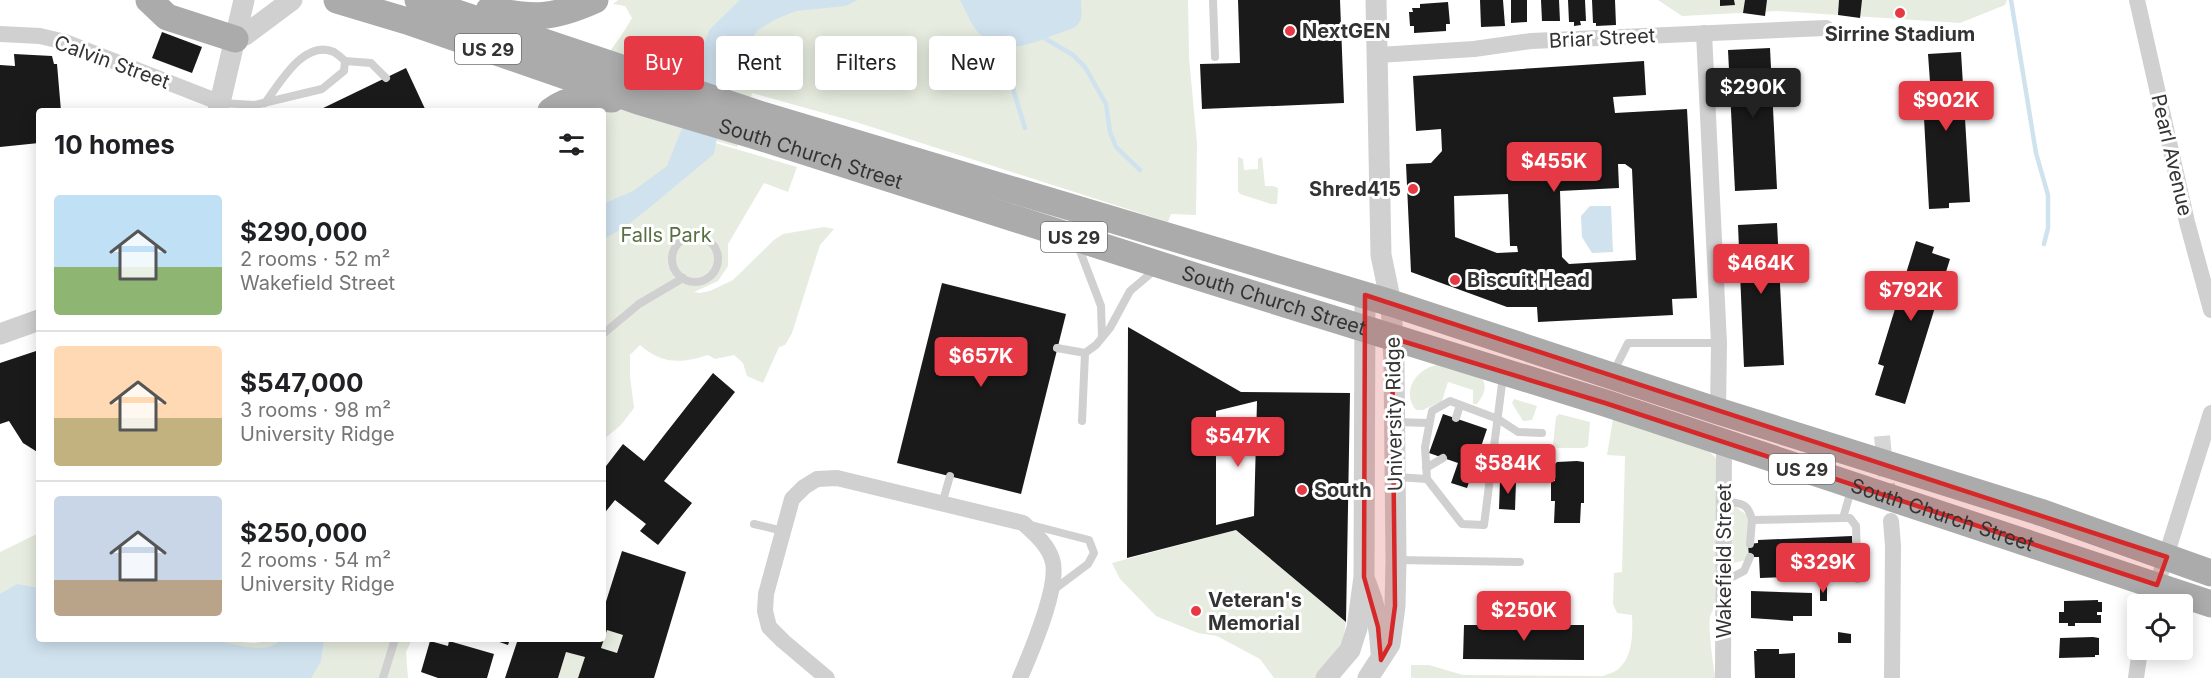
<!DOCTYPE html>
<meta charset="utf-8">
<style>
body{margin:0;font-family:Inter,sans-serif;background:#f2f2f2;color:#202124;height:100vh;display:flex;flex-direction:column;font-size:22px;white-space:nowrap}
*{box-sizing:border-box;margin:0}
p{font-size:20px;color:#757577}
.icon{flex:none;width:33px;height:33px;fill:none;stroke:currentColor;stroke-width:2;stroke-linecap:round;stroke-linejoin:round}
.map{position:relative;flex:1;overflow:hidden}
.panel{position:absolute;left:36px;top:108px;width:570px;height:534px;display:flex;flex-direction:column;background:#fff;border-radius:6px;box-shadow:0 3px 15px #0003}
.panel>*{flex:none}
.banner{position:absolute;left:624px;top:36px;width:570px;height:54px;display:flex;gap:12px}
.buttons{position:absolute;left:2127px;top:594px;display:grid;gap:12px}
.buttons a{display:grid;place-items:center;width:66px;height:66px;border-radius:6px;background:#fff;box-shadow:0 3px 15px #0003;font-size:30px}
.price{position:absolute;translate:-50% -51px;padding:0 14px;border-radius:6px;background:#e63946;color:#fff;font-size:20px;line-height:39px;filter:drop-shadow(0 2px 3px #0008)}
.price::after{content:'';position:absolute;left:50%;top:36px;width:18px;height:14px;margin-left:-9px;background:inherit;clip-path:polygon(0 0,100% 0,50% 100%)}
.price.active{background:#222;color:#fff}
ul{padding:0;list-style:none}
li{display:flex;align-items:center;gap:18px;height:150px;padding:0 18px}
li+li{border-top:2px solid #e0e0e0}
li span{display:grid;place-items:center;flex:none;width:168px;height:120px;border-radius:6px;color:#555}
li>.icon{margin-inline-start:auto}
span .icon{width:72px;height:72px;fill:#fffc;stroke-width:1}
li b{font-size:26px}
h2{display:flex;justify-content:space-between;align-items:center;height:72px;padding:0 18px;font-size:26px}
.tag{padding:0 21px;border-radius:6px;background:#fff;box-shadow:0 3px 15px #0003;font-size:21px;line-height:54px}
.tag.active{background:#e63946;color:#fff}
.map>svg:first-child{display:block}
.green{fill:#e6ecdf}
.water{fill:#cfe2ee}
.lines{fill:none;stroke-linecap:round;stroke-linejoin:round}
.stream{stroke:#cfe2ee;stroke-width:4.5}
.building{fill:#1a1a1a;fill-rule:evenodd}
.minor-tunnel{stroke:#d6d6d6;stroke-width:16;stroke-dasharray:16 8;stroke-linecap:butt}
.service{stroke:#d0d0d0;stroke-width:8}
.minor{stroke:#d0d0d0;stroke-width:16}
.tertiary{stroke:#d0d0d0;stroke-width:21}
.primary{stroke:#ababab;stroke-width:27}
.marked{fill:#d62828;fill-opacity:0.2;stroke:#d62828;stroke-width:4.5;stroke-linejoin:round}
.poi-dot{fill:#e63946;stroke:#fff;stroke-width:2}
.labels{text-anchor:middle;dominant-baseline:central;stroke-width:6;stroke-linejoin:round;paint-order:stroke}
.shield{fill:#fff;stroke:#707070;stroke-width:1.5}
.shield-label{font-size:18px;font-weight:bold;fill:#333}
.poi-label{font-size:20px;font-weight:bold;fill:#333;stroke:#fff;text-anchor:start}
.street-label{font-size:20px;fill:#333;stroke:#fff}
.park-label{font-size:20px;fill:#56703f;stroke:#fff}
</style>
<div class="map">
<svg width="2211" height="678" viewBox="0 0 2211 678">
<rect width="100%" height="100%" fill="#fff"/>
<g class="green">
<path d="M618 0H1188L1189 58 1197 143 1196 215 1171 214 1168 222 856 122 752 93 737 147 682 131 681 133 797 167 788 192 764 183 728 244V266L718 281 694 292 700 293 710 291 733 280 774 240 783 234 824 227 834 229 820 245 792 333 785 345 779 347 763 383 747 376 743 363 734 355 715 359 708 355C680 364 662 364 640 345L630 355V376L634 408 621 425 603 440V111L580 91C597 67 619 42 632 18L625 6 613 4Z"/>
<polygon points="1658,0 2007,0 2005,5 1960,23 1778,11 1682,16"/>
<polygon points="1238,157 1243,159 1244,170 1258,169 1258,159 1262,157 1265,186 1273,186 1278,188 1277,204 1271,204 1240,194 1238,191"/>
<path d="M1437 365 1482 378C1488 388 1483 396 1477 404H1473V390L1448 382 1442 401 1423 410H1416C1401 391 1416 369 1437 365Z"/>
<polygon points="1514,399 1537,406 1532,420 1523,421 1512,403"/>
<polygon points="1559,414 1590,422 1588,446 1584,448 1557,448 1553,445 1556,417"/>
<path d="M1613 419 1709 451 1715 457 1730 503 1747 515 1753 527 1747 560 1716 567C1712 579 1717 591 1715 604 1714 609 1711 613 1710 617 1708 625 1713 670 1716 678H1411V665H1429L1463 675 1603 676C1607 674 1613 673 1617 670 1633 658 1633 633 1632 615L1617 613 1613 604 1614 573 1622 572 1625 456 1607 455Z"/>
<polygon points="1236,530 1346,622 1341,656 1317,678 1274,678 1260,659 1217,636 1198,633 1156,616 1120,579 1112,563"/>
<path d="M39 533V639H231C244 643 255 646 268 639H412L406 652 408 678H0V552Z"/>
<polygon points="607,630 623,635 617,653 601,648"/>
<polygon points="566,652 585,657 578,678 558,678"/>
</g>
<g class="water">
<polygon points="740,0 858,0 845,6 796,11 776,19 758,30 730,65 724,87 723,106 714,154 648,209 622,229 603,239 603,204 633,191 667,166 693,101 699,77 699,56 710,29"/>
<path d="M960 0H1081C1081 8 1084 20 1076 26 1071 30 1061 32 1054 35 1031 44 1008 54 984 38 971 28 968 14 960 0Z"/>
<polygon points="1590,206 1611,206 1613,252 1592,253 1582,237 1581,216"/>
<path d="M17 584 39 588V639H218L222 642C242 645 266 655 282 639H324L321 661 311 678H0V594Z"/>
</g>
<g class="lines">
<g class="stream">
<polyline points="2011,0 2036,153 2048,195 2048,228 2044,244"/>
<polyline points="1044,34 1046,39 1073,55 1085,67 1106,104 1110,132 1116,147 1140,170"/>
<polyline points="998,41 997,55 1009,76 1025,128"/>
</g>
</g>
<g class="building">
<polygon points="1238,0 1340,0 1344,103 1202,109 1200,64 1240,63"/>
<polygon points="1480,0 1503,0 1505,26 1481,27"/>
<polygon points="1511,0 1527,0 1527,22 1511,23"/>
<polygon points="1541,0 1559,0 1560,21 1542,21"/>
<polygon points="1568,0 1585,0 1586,21 1580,21 1581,25 1574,26 1574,22 1569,22"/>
<polygon points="1592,0 1615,0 1616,25 1596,26 1596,23 1593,23"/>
<polygon points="1720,0 1734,0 1735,5 1720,6"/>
<polygon points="1745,0 1767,0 1765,16 1743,13"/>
<polygon points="1839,0 1862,0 1860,18 1838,15"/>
<polygon points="1448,2 1450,24 1446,24 1446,31 1414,33 1414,26 1410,26 1409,12 1413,12 1412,8 1420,8 1420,4"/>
<polygon points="162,32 202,47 192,73 152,58"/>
<polygon points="1770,48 1777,189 1735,191 1728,50"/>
<polygon points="1961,52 1970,202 1949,203 1949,208 1929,209 1922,82 1930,82 1928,54"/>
<polygon points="14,54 52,56 54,64 57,64 61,111 39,111 39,143 0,147 0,65 15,66"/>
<path d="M1644 61 1646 95 1613 97 1615 113 1687 109 1697 298 1672 299 1673 315 1538 322 1537 307H1507L1411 272 1406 164 1431 163 1442 151 1441 129 1416 131 1413 76ZM1618 164H1625L1632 169 1636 260 1569 264 1562 257 1560 191 1619 188ZM1508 194 1510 246H1517L1518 252 1497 253 1455 237 1454 196Z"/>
<polygon points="406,68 426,111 317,111"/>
<polygon points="1777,223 1784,365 1744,367 1738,225"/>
<polygon points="1916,241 1934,247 1932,253 1950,259 1905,404 1875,395 1884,366 1878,364"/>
<polygon points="942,283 1066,314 1021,494 897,463"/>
<path d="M1128 327 1241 392 1350 393 1346 622 1236 530 1127 558ZM1257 401 1254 516 1216 525V411Z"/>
<polygon points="39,350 39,453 23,443 9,421 0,424 0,363"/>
<polygon points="713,373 735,392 664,481 692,503 658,545 640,531 646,524 615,500 603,515 603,470 623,444 644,461"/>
<polygon points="1443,414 1487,429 1467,488 1451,483 1458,463 1429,453"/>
<polygon points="1577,461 1584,462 1584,503 1581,503 1580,523 1554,523 1555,501 1551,501 1551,481 1555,481 1555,464 1557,462"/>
<polygon points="1500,481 1516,481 1515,510 1499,509"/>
<polygon points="1852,536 1854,574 1760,578 1759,557 1749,557 1748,544 1758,543 1758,540"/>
<path d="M622 551 686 572 654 678H578L585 657 566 652 558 678H505L518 639H584L593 642 594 639H603V611ZM607 630 623 635 617 653 601 648Z"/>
<rect x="1820" y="587" width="7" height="14"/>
<polygon points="1751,591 1812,593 1812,616 1793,616 1793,621 1751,618"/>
<polygon points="2098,600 2098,602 2102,602 2102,612 2097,612 2097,615 2101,615 2101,623 2075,623 2075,626 2068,626 2068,623 2059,623 2059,612 2064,612 2064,601"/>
<polygon points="1464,625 1584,625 1584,660 1463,659"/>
<polygon points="1838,632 1851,634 1851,643 1838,643"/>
<polygon points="2093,637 2099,638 2099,655 2095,655 2095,657 2059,658 2060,638"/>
<polygon points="491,639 510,639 508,645"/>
<polygon points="430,641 448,646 449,641 494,654 487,678 438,678 421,672"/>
<polygon points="1756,649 1779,649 1779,654 1795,653 1795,678 1755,678 1754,651 1757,651"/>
</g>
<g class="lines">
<polyline class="minor-tunnel" points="1882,436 1889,504"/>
<g class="service">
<polyline points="1213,0 1215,57"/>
<polyline points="345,61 371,63 386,78"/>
<path d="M221 103 255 105 322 89 344 71 345 61C342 58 337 54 334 52 304 39 280 83 265 103"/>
<circle cx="695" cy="259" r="23"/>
<polyline points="1077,243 1101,306 1102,337"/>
<polyline points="603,334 639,304 683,278"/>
<polyline points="1057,348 1085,353 1096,345 1110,328 1130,291 1156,269"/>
<polyline points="1614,371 1628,343 1719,343"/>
<polyline points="1456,418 1460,405"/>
<polyline points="1082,421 1085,353"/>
<polyline points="1396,422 1429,423"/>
<polyline points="1426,468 1443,458"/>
<polyline points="1397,477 1427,479 1462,524 1484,525 1503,376"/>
<polyline points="1427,479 1425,447 1432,411 1450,401 1498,419 1518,432 1542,433"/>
<path d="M1724 501C1741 504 1748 502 1752 520L1843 518 1852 487"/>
<polyline points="942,504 950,476"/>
<polyline points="1843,518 1850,518 1856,526 1858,579"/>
<polyline points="754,524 783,531"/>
<polyline points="1031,525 1089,540 1094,553 1088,564 1052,591"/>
<polyline points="1750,544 1752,520"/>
<polyline points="1396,560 1520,562"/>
<polyline points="1723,582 1744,571 1750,557"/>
<polyline points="383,678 395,639"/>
</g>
<g class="minor">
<polyline points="2137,0 2187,222 2211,310"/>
<polyline points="1704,33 1719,343 1718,411"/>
<polyline points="0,34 40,36 65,42 221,103"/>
<polyline points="1378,55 1474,49 1531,41 1826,28"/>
<polyline points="1891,521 1893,546 1892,678"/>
<polyline points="2151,604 2211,413"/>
<path d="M827 678 783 641 769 627 765 611 766 594 792 499 804 487 817 479 837 478 1023 523C1035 534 1047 544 1052 559 1061 584 1031 652 1020 678"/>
<polyline points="1723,678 1724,443"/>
<polyline points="2136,678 2140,650"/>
</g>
<g class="tertiary">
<polyline points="235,39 245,35 292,0"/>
<polyline points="218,111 244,0"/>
<polyline points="0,334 39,320"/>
<path d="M1366 583C1375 605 1380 628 1381 652"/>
<polyline points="1326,678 1350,650 1357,628 1364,577 1365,295"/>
<polyline points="1368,678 1390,644 1395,606 1396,560 1394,363 1391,303 1381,255 1376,0"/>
</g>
<g class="primary">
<polyline points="149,0 167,17 235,39"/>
<path id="s1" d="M337 0 407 21 638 101 756 136 1198 277 1605 403 2211 604"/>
<polyline points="418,0 762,115 1391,303 1718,411 2043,513 2211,573"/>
<path d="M489 10C536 18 550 20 595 0"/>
<path d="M551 111C568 97 591 97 612 99"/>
</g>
</g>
<path class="marked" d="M1365 295 2167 557 2157 585 1605 403 1392 338 1395 606 1390 644 1381 660 1378 627 1364 577Z"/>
<g class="poi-dot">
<circle cx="1900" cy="13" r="6"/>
<circle cx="1290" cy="31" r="6"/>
<circle cx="1413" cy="189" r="6"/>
<circle cx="1455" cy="280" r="6"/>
<circle cx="1302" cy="490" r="6"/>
<circle cx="1196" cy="611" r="6"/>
</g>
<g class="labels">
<g class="shield">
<rect x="455" y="34" width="66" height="30" rx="4.5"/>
<rect x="1041" y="222" width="66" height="30" rx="4.5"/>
<rect x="1769" y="454" width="66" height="30" rx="4.5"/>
</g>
<g class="shield-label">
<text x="488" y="49">US 29</text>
<text x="1074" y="237">US 29</text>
<text x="1802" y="469">US 29</text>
</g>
<g class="poi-label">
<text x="1302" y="31">NextGEN</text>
<text x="1900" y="34" text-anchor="middle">Sirrine Stadium</text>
<text x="1401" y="189" text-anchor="end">Shred415</text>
<text x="1467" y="280">Biscuit Head</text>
<text x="1314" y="490">South</text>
<text x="1208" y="600">Veteran's<tspan x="1208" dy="23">Memorial</tspan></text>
</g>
<g class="street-label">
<text transform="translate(1602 38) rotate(-3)">Briar Street</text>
<text transform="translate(112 62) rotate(20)">Calvin Street</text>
<text stroke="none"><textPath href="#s1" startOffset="498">South Church Street</textPath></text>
<text transform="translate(2172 155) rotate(77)">Pearl Avenue</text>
<text stroke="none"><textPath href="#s1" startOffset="984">South Church Street</textPath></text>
<text transform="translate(1394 414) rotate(-91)">University Ridge</text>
<text stroke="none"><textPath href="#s1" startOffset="1686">South Church Street</textPath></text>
<text transform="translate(1724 561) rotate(-90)">Wakefield Street</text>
</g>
<g class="park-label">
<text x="666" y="235">Falls Park</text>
</g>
</g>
</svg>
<div class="buttons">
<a><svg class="icon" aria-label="locate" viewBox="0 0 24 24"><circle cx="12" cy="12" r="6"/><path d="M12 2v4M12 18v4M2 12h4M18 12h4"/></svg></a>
</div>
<b class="price active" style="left:1753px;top:119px">$290K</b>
<b class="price" style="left:1946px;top:132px">$902K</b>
<b class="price" style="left:1554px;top:193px">$455K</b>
<b class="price" style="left:1761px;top:295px">$464K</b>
<b class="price" style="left:1911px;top:322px">$792K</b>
<b class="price" style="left:981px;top:388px">$657K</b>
<b class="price" style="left:1238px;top:468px">$547K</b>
<b class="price" style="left:1508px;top:495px">$584K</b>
<b class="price" style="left:1823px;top:594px">$329K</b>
<b class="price" style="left:1524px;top:642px">$250K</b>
<div class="banner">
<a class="tag active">Buy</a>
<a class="tag">Rent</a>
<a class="tag">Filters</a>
<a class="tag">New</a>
</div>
<section class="panel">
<h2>10 homes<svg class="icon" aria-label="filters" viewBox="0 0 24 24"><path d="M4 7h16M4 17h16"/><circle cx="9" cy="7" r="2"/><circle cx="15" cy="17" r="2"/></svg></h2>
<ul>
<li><span style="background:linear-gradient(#bfe0f5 60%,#8fb573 0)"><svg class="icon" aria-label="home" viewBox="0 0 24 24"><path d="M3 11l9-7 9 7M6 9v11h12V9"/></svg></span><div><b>$290,000</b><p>2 rooms · 52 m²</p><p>Wakefield Street</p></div></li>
<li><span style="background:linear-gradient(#ffd9b3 60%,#c2b280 0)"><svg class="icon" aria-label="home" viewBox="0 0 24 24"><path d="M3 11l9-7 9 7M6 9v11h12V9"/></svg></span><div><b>$547,000</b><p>3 rooms · 98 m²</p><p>University Ridge</p></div></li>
<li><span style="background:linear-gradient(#c9d6e8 70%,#b9a48a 0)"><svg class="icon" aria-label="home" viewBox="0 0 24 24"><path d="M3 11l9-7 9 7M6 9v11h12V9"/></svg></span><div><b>$250,000</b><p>2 rooms · 54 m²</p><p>University Ridge</p></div></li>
</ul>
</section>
</div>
